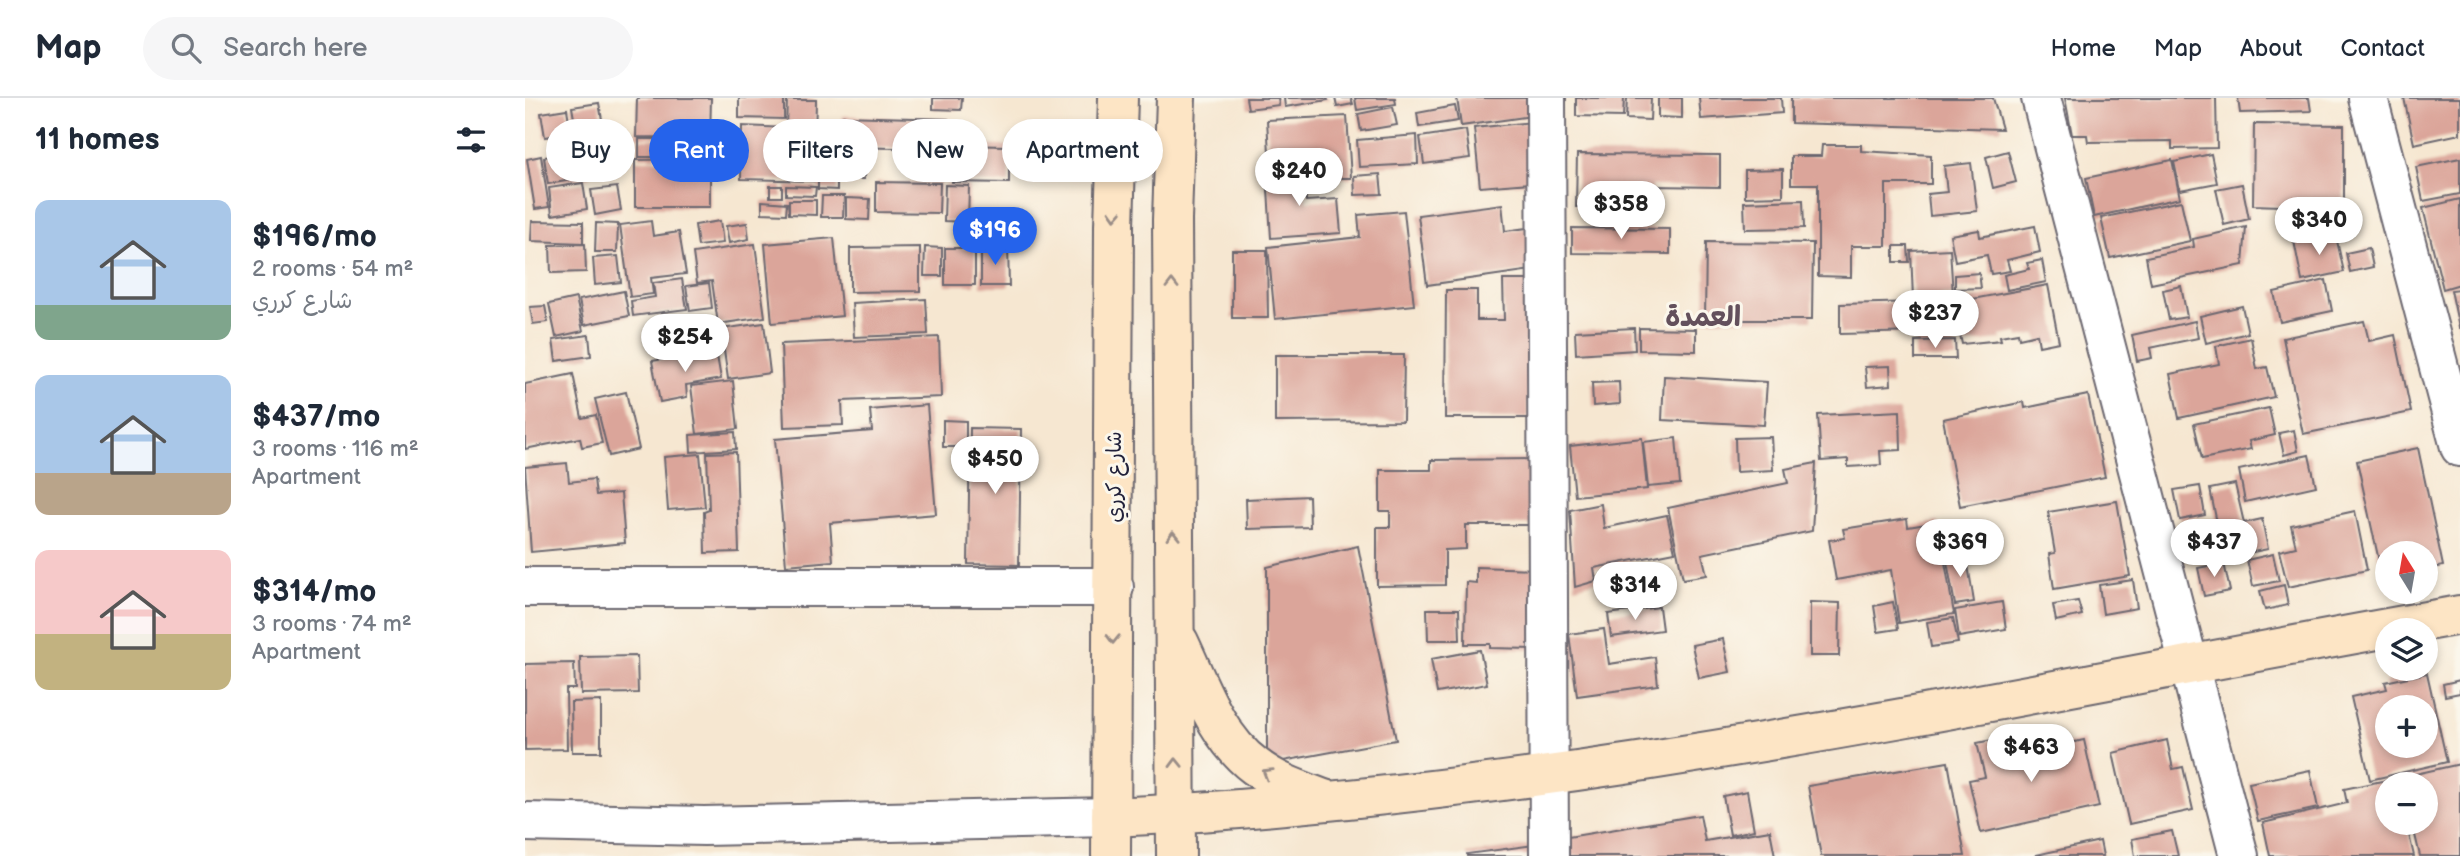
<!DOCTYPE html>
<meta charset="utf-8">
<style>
body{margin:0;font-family:"Balsamiq Sans","Playpen Sans Arabic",sans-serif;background:#f6f6f7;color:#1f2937;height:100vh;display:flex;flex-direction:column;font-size:26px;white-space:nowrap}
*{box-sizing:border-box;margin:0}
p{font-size:23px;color:#747a83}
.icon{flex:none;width:38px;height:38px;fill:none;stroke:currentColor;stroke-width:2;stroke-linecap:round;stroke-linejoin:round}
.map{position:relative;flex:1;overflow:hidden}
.panel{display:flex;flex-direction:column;background:#fff;width:525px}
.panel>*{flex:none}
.banner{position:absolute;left:21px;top:21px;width:665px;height:63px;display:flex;gap:14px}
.needle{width:46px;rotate:349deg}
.buttons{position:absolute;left:1850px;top:443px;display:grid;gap:14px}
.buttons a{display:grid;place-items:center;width:63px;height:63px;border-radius:50%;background:#fff;box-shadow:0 4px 10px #0003;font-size:35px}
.price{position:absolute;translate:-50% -60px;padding:0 16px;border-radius:24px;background:#fff;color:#222;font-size:23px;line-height:46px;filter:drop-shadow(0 2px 4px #0008)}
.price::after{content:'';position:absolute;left:50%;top:42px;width:21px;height:16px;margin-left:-10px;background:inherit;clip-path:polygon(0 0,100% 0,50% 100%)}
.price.active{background:#2563eb;color:#fff}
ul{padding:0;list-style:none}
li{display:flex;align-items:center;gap:21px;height:175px;padding:0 35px}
li span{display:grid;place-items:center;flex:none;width:196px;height:140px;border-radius:14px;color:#555}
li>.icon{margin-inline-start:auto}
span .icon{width:84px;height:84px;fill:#fffc;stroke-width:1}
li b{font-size:30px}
h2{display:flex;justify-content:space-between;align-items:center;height:84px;padding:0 35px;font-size:30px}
.tag{padding:0 24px;border-radius:32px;background:#fff;box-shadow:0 4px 10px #0003;font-size:24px;line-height:63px}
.tag.active{background:#2563eb;color:#fff}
header{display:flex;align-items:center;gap:42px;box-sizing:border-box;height:98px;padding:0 35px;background:#fff;border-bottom:2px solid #e0e1e3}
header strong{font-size:33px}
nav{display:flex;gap:38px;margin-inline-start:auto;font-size:24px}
.search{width:490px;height:63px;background:#f6f6f7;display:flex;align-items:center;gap:18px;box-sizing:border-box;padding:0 24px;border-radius:38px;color:#747a83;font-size:26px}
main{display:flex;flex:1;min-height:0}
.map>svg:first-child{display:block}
.building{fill:#dba59a;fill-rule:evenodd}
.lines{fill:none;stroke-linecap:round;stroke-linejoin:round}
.street-casing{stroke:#6c6770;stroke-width:42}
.secondary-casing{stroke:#6c6770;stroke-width:42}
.street{stroke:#fff;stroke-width:38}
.secondary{stroke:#fde5c5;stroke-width:38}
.oneway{stroke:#9a8d87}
.labels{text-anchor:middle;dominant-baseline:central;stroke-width:6;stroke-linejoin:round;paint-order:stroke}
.street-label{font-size:21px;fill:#22223b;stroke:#fbf7ec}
.district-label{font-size:28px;font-weight:bold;fill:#63505c;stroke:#fbf7ec}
</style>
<header>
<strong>Map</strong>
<div class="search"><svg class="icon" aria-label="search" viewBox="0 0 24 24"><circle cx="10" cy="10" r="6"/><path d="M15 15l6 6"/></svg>Search here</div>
<nav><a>Home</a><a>Map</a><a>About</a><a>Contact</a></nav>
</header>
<main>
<section class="panel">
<h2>11 homes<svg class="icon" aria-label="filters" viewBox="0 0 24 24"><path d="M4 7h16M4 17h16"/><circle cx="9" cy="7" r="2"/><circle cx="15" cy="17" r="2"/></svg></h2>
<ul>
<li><span style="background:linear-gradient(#a9c7e8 75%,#7fa58c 0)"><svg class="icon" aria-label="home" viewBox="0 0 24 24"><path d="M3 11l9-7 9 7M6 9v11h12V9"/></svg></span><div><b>$196/mo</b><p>2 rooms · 54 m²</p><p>شارع كرري</p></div></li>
<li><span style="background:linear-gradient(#a9c7e8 70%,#b9a48a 0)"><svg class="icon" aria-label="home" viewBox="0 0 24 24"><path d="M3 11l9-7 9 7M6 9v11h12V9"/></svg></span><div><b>$437/mo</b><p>3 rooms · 116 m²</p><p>Apartment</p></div></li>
<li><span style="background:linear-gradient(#f6c9c9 60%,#c2b280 0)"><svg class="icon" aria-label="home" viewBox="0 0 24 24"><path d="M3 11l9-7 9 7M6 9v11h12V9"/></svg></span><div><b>$314/mo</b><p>3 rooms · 74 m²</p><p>Apartment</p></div></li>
</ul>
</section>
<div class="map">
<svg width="1935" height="758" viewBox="0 0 1935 758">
<rect width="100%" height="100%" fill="#fbf7ec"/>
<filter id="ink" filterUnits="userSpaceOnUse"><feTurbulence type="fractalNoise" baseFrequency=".0143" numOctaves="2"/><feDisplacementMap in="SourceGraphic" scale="14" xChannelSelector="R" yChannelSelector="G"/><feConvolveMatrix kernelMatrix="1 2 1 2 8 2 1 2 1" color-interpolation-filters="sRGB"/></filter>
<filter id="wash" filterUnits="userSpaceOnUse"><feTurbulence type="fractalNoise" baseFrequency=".00686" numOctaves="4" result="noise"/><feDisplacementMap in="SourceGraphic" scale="28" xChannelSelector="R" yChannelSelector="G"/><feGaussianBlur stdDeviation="1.57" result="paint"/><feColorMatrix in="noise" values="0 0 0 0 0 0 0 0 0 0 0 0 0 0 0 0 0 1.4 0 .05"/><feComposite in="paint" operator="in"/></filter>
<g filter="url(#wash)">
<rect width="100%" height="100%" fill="#f6e7d1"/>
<g id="blocks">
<g class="building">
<polygon points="112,0 186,0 185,40 111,39"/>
<polygon points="214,0 259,0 259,21 214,20"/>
<polygon points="408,0 437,0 436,12 408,11"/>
<polygon points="721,0 753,0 754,7 723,11"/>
<polygon points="759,0 802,0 803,2 760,9"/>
<polygon points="810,0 826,0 828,6 812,9"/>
<polygon points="830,0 870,0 871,6 832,12"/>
<polygon points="932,0 1005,0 1007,18 936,28"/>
<polygon points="1051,0 1099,0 1098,19 1051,18"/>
<polygon points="1102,0 1126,0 1125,22 1101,21"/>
<polygon points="1133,0 1157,0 1157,20 1133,19"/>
<polygon points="1174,0 1256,0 1257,15 1176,21"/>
<polygon points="1266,0 1468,0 1477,31 1266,25"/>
<polygon points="1540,0 1691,0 1692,50 1647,51 1647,43 1563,44 1562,37 1547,37"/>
<polygon points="1713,0 1784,0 1786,13 1715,15"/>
<polygon points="1879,0 1935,0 1935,36 1889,46"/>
<polygon points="262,2 291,2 289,83 216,81 217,28 261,30"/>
<polygon points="74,5 78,27 51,32 47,9"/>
<polygon points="930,8 933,23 894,29 892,15"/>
<polygon points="868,9 872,27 836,33 833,16"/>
<polygon points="42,11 46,35 20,39 16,15"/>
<polygon points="318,18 423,21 423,51 317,49"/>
<polygon points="822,18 826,80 811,80 810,72 783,75 783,68 745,71 742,22"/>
<polygon points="1007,24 1005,85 955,89 949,30"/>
<polygon points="1729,26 1819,27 1819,108 1778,108 1779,119 1756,119 1756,108 1728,107"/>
<polygon points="941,32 945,60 899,66 895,39"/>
<polygon points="892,37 893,66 834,69 832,42"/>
<polygon points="296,40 313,40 312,73 295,73"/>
<rect x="114" y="41" width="17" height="18"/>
<polygon points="428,47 484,48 484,85 427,84"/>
<polygon points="1297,47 1336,47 1336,53 1406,57 1406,86 1361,86 1361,148 1326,148 1326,179 1293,178 1293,86 1266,86 1266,58 1296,58"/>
<polygon points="61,52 65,79 23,86 19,59"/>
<polygon points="319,53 339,53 339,81 318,81"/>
<polygon points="399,53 424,53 424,81 398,81"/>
<polygon points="1483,53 1491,84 1468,90 1461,59"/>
<polygon points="1052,56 1195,57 1195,89 1127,88 1126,109 1051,109"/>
<polygon points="1686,56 1692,85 1655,92 1649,64"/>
<polygon points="16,58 24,109 10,111 2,61"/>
<polygon points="1935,60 1935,96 1898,103 1891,69"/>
<polygon points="185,61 185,109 110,109 110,62"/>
<polygon points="1647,62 1655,100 1569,119 1561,80"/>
<polygon points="1446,65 1452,113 1405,118 1403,96 1422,94 1419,68"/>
<polygon points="1258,71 1258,98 1220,99 1220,72"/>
<polygon points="779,72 781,103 813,101 816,135 746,140 742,75"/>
<polygon points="293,75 312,75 312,92 293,91"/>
<polygon points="855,76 857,96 830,97 829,78"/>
<polygon points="351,84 415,85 414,115 351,114"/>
<polygon points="58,85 62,111 27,117 24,90"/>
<polygon points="1717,86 1724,121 1699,127 1691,91"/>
<polygon points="420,87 444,88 443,124 419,123"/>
<rect x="245" y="88" width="12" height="11"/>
<polygon points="261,88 291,89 290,98 261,97"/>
<polygon points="92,89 96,112 70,117 66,92"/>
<polygon points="297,98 319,98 318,119 296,119"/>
<polygon points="321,100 345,101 344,122 321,121"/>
<polygon points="1935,101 1935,186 1918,191 1898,110"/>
<polygon points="264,102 291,102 291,117 264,116"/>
<polygon points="1278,102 1279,130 1220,131 1219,104"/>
<polygon points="237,103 262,105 261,116 237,115"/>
<polygon points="1656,103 1665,143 1585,160 1576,120"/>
<polygon points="977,106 980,133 1002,130 1007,172 902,187 893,117"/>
<polygon points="879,113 889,207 750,221 743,149 835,139 833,117"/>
<polygon points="7,123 58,124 58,145 6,143"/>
<polygon points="126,123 128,138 154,134 161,176 126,180 128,196 105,199 95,127"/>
<polygon points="195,123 198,145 173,148 170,127"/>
<polygon points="71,125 93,126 92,154 70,154"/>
<polygon points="222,125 224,141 204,145 201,128"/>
<polygon points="1510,128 1515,154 1482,162 1485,173 1466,176 1462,157 1430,163 1425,137 1454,132 1455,139"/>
<polygon points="1721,129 1718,167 1626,186 1621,159 1669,149 1668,141"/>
<polygon points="1047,130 1145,131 1145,156 1047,155"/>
<polygon points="1810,134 1819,174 1777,183 1769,143"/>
<polygon points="309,140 317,218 247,225 240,146"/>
<polygon points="1181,144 1288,145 1287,222 1180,222"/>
<polygon points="60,146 61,174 26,175 25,147"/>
<polygon points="230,146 240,219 193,226 187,183 172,185 168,155"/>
<polygon points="1369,148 1383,148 1384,164 1369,164"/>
<polygon points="395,149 395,193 325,194 325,150"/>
<polygon points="400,149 417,150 417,178 399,178"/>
<polygon points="456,149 483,149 484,188 456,188"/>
<rect x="420" y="150" width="30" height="37"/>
<polygon points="1844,150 1848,169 1825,174 1821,155"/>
<polygon points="1425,151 1428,197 1412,198 1413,216 1395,218 1395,199 1388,200 1386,153"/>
<polygon points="707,152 742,152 743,220 707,220"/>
<polygon points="93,158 96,184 70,187 68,160"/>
<polygon points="1517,162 1521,184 1482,192 1479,177 1504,171 1502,165"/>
<polygon points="1454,175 1456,190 1430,191 1430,177"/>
<polygon points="157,181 162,211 108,218 106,203 130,199 128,185"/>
<polygon points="978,182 1003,182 1003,320 920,320 921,192 952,192 952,222 979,222"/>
<polygon points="1801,182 1807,213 1755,224 1749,194"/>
<polygon points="184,185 187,210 165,213 161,188"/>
<polygon points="1523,187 1534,244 1514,248 1512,236 1494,240 1493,235 1475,238 1476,242 1437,246 1432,224 1446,222 1442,202"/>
<polygon points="1656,188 1662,219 1644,222 1638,192"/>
<polygon points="1935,191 1935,230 1934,230 1926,192"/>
<polygon points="99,193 104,218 59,227 54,202"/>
<polygon points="51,200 58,233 31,239 24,206"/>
<polygon points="401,201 403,236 329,239 327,205"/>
<polygon points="1393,204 1393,234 1315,236 1315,206"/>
<polygon points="20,208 23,224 8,226 5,209"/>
<polygon points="1717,208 1723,235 1681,245 1675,218"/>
<polygon points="1670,223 1673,240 1625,250 1627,260 1612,263 1607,237"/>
<polygon points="1839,223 1844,243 1870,237 1886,314 1778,336 1758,240"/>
<polygon points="239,225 245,275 203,281 196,231"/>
<polygon points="1109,230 1110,252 1051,256 1050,233"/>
<polygon points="1114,230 1171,231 1171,253 1114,252"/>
<polygon points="64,237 66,258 31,263 28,242"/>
<polygon points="414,239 416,299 317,303 318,327 259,329 256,246"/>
<polygon points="1726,240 1732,271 1742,269 1749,299 1654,320 1645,276 1694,266 1691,248"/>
<polygon points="1430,242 1431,261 1390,261 1390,243"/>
<polygon points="191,252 196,281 161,287 162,299 135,304 127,263"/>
<polygon points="750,257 879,257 878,323 750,324"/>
<polygon points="1365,268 1366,287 1342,289 1340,269"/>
<polygon points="48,276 57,320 71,317 77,345 57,349 55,340 0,351 0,286"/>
<polygon points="1139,278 1242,284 1239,327 1137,322"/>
<polygon points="208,283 213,331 172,336 166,288"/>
<polygon points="1094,284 1095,306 1068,308 1067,285"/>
<polygon points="101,294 114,351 84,358 70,301"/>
<polygon points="1563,297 1580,379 1435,408 1418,321 1499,304 1500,310"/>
<polygon points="402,307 411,416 305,425 308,463 261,467 250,341 347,333 345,312"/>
<polygon points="1744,310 1750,337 1724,343 1726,351 1677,361 1669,326"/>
<polygon points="1375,313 1376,352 1355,353 1356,367 1323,369 1323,361 1296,363 1293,317"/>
<polygon points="418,322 441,323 441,349 418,349"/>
<polygon points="445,330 496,331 494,467 443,466"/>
<polygon points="1769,332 1773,353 1759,357 1754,335"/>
<polygon points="210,334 211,351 166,354 165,337"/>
<polygon points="1246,339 1248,372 1211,374 1210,340"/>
<polygon points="1117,340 1122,391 1050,398 1045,348"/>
<polygon points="1151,340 1155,386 1123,389 1118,344"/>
<polygon points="1893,350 1918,468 1900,472 1900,455 1862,455 1862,480 1858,481 1832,363"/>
<polygon points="211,354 214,454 180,455 179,414 184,412 182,355"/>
<polygon points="175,356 180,409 143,412 139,359"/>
<polygon points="1784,357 1791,388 1720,404 1714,372"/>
<polygon points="1012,361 1013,427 941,427 941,451 920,452 920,487 852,488 852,429 865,429 865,413 855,413 855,372 906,372 906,362"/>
<polygon points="42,365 44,384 69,381 71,397 96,395 100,445 6,454 0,369"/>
<polygon points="1291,365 1287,433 1177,456 1182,477 1158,481 1143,410 1263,385 1260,371"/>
<polygon points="1710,386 1719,425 1737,421 1743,451 1679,464 1673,434 1693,430 1685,391"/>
<polygon points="1675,388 1680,417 1655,422 1649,392"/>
<polygon points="784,398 785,429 722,431 721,401"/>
<polygon points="1592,403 1605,478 1529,491 1524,456 1530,455 1523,414"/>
<polygon points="1076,406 1079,430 1142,417 1150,454 1069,470 1071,483 1050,489 1045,412"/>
<polygon points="1830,413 1842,472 1763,489 1754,453 1771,449 1766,427"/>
<polygon points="1382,421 1383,429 1413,424 1429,516 1374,525 1366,472 1311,482 1304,442 1320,440 1318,431"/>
<polygon points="833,448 871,642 742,666 742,469"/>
<polygon points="1441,455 1449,504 1430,507 1421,458"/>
<polygon points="1748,456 1754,483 1728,488 1722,462"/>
<polygon points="1699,465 1705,493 1679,498 1673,470"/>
<polygon points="951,469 1012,471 1010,551 965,550 965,546 940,546 941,484 951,485"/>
<polygon points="1608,482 1612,510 1578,516 1574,487"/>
<polygon points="1759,487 1763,507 1740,512 1735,493"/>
<polygon points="1553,503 1557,517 1531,523 1528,507"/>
<polygon points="1285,504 1315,505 1314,558 1285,558"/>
<polygon points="1368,504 1373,531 1353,534 1349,508"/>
<polygon points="1477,504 1481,531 1434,539 1430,512"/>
<polygon points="1134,509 1137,532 1086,539 1083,516"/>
<polygon points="902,511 934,511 935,542 903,542"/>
<polygon points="1428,520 1433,545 1406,549 1402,524"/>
<polygon points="1079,531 1084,566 1130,559 1133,587 1052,598 1044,536"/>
<polygon points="1198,541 1205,574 1174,580 1167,547"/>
<polygon points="955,552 962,586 912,595 906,561"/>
<polygon points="112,558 113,595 56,596 55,559"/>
<polygon points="49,565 50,591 41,591 42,651 0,652 0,566"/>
<path d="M1902 575 1922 664 1845 682 1826 599 1862 591 1860 584ZM1862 609H1900V648H1862Z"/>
<polygon points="1935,582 1935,595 1920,598 1918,586"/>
<polygon points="76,603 76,654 47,654 46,604"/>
<polygon points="1492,637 1496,656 1559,642 1574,709 1456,735 1444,682 1460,679 1452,645"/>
<polygon points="1642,642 1648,671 1658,669 1668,712 1604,726 1588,655"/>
<polygon points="1423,664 1440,758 1296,758 1283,688"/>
<polygon points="1935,666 1935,758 1895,758 1887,724 1900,724 1900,686 1878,686 1877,679"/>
<polygon points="1785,672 1793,710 1733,723 1724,685"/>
<polygon points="1871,680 1873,686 1862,686 1862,724 1881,724 1889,758 1745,758 1738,725 1822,705 1819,691"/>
<polygon points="1222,693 1229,732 1205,737 1198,698"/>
<polygon points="1175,717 1180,743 1245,732 1250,758 1044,758 1043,739"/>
<polygon points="1647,733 1653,758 1610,758 1607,741"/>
<polygon points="1575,743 1578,758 1511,758 1511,757"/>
<polygon points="1009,747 1009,758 942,758 942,756"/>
</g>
</g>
</g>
<g filter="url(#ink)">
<use href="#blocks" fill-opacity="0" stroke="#6c6770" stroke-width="2"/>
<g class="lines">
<defs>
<g id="street">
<polyline points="1021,0 1024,758"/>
<polyline points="1516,0 1714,758"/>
<polyline points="1843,0 1935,349"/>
<polyline points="0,489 589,489"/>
<polyline points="0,724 179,728 586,719"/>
</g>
<g id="secondary">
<polyline points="651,0 647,122 651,758"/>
<path d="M654 544C674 586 692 640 730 668 750 684 775 692 799 701"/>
<path d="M586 719C1041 698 1488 596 1935 517"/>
<polyline points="586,758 589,128 593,0"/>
</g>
</defs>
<use href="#street" class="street-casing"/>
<use href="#secondary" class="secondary-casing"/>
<use href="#street" class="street"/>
<use href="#secondary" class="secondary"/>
</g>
<defs><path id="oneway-chevron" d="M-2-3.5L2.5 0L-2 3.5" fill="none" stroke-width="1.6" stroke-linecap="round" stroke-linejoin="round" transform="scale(1.75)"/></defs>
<g class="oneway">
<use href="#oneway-chevron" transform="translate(590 117) rotate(93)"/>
<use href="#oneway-chevron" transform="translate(647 186) rotate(-90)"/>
<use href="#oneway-chevron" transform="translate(648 438) rotate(-91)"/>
<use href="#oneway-chevron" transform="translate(588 541) rotate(91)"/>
<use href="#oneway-chevron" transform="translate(651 665) rotate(-91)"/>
<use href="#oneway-chevron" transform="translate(742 675) rotate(-149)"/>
</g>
</g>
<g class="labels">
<g class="street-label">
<text transform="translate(589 379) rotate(-90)">شارع كرري</text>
</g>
<g class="district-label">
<text x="1178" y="219">العمدة</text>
</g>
</g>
</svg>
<div class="buttons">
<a><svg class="needle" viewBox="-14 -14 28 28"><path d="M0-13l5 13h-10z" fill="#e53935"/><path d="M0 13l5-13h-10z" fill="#747a83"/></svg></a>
<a><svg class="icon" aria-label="layers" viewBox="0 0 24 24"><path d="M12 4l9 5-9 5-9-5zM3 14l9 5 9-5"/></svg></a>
<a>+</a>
<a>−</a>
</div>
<b class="price" style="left:774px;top:110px">$240</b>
<b class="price" style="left:1096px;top:143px">$358</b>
<b class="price" style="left:1794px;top:159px">$340</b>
<b class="price active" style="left:470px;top:169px">$196</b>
<b class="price" style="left:1410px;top:252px">$237</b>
<b class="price" style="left:160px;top:276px">$254</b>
<b class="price" style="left:470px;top:398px">$450</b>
<b class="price" style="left:1435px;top:481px">$369</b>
<b class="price" style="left:1689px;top:481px">$437</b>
<b class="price" style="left:1110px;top:524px">$314</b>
<b class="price" style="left:1506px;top:686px">$463</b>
<div class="banner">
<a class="tag">Buy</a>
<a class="tag active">Rent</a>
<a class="tag">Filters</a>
<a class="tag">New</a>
<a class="tag">Apartment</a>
</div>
</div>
</main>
